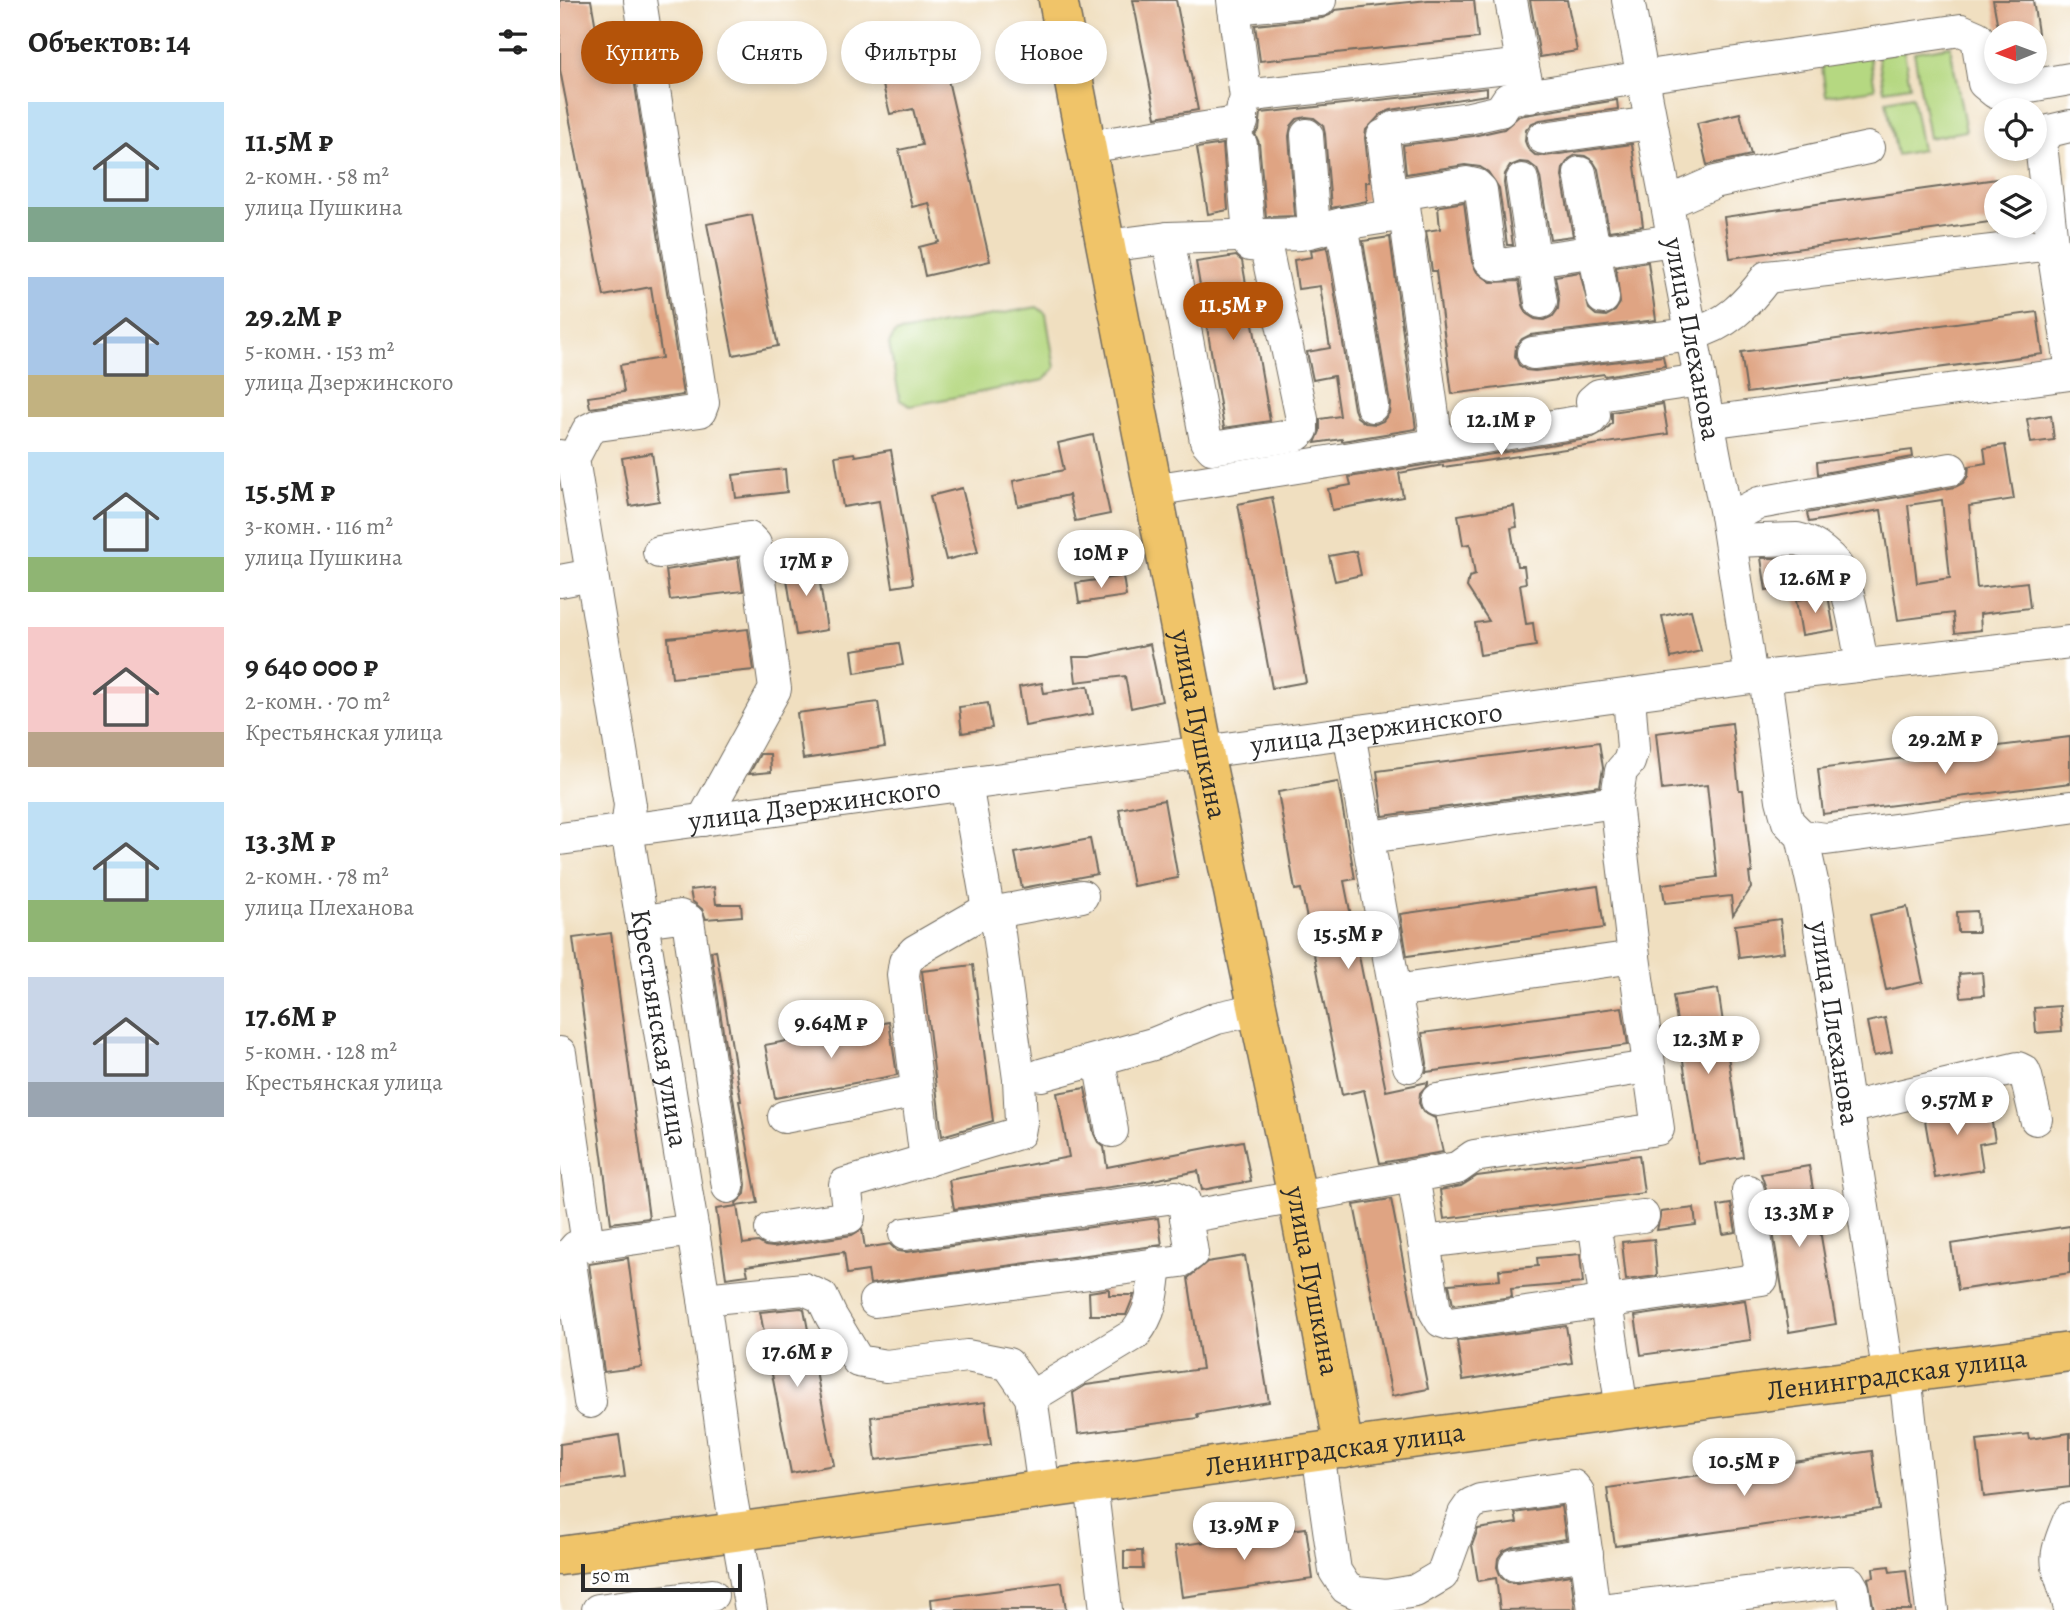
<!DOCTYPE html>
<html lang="ru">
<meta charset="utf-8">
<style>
body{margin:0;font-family:Alegreya,serif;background:#f2f2f2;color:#222;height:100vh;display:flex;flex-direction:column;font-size:26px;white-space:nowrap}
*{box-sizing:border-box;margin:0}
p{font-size:23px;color:#767676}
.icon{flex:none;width:38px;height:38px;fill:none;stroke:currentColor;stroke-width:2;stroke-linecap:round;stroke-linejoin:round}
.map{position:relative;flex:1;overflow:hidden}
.panel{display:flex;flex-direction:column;background:#fff;width:560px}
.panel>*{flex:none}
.guide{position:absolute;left:21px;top:21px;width:665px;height:63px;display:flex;gap:14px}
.needle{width:46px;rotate:269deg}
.tools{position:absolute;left:1424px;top:21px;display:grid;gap:14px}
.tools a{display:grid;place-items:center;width:63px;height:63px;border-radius:50%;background:#fff;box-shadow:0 4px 10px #0003;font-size:35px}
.scale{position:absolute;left:21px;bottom:18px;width:161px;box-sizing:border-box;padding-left:7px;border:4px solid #2b2b2b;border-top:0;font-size:19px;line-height:24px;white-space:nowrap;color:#2b2b2b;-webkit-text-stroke:5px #fff;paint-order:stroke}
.price{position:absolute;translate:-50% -60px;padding:0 16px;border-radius:24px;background:#fff;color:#222;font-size:23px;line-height:46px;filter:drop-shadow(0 2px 4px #0008)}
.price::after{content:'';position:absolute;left:50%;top:42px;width:21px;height:16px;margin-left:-10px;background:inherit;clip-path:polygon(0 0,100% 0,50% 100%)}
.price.current{background:#b45309;color:#fff}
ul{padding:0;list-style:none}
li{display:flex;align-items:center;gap:21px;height:175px;padding:0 28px}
li span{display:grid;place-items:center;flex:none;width:196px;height:140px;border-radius:0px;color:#555}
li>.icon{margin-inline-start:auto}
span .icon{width:84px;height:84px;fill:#fffc;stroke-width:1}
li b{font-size:30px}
h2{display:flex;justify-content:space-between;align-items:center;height:84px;padding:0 28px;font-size:30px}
.pill{padding:0 24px;border-radius:32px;background:#fff;box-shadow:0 4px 10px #0003;font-size:24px;line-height:63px}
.pill.current{background:#b45309;color:#fff}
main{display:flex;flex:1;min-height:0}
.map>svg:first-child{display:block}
.green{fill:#b5d881;stroke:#708256;stroke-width:2}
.building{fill:#dfa483;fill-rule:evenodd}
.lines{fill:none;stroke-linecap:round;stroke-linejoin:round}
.minor-casing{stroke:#706a5f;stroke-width:34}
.major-casing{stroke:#706a5f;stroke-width:41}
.highway-casing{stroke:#706a5f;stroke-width:41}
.minor{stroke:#fff;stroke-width:32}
.major{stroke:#f0c469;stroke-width:38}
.highway{stroke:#f0c469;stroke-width:38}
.labels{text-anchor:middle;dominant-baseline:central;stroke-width:5;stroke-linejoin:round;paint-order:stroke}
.street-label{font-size:28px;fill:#2b2b2b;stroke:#fff}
</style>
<main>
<section class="panel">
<h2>Объектов: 14<svg class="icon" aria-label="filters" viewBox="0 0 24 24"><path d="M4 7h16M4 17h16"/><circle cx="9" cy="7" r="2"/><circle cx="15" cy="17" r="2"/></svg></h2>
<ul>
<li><span style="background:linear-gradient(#bfe0f5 75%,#7fa58c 0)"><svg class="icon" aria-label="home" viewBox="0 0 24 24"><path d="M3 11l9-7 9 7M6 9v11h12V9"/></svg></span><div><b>11.5M ₽</b><p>2-комн. · 58 m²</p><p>улица Пушкина</p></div></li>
<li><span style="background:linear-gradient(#a9c7e8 70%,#c2b280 0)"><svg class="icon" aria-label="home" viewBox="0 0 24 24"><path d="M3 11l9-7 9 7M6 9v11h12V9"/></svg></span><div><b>29.2M ₽</b><p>5-комн. · 153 m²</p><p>улица Дзержинского</p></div></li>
<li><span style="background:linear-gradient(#bfe0f5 75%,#8fb573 0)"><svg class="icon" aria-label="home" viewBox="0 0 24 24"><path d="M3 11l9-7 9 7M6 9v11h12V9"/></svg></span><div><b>15.5M ₽</b><p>3-комн. · 116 m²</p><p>улица Пушкина</p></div></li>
<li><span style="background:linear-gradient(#f6c9c9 75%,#b9a48a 0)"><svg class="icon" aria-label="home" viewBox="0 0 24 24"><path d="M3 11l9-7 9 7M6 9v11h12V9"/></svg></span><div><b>9 640 000 ₽</b><p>2-комн. · 70 m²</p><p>Крестьянская улица</p></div></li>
<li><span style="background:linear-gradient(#bfe0f5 70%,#8fb573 0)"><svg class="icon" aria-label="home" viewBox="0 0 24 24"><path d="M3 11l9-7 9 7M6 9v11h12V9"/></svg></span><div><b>13.3M ₽</b><p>2-комн. · 78 m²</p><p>улица Плеханова</p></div></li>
<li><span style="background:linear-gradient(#c9d6e8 75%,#9aa5b1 0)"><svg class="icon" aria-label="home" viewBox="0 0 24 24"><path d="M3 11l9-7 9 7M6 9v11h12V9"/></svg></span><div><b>17.6M ₽</b><p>5-комн. · 128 m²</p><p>Крестьянская улица</p></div></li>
</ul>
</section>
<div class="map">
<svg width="1510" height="1610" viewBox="0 0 1510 1610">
<rect width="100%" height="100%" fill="#fff"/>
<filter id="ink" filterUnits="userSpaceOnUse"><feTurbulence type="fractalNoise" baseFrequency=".0143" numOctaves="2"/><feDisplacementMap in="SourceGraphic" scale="14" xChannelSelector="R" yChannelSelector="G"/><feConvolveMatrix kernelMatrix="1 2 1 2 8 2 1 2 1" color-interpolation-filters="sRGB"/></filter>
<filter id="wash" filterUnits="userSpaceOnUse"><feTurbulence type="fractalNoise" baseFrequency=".00686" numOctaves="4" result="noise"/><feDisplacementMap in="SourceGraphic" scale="28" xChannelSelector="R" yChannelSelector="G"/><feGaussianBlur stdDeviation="1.57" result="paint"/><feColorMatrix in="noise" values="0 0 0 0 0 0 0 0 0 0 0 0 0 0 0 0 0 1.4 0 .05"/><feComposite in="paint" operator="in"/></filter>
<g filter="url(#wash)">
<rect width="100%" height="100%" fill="#f0dfc0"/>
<g class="green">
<polygon points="1390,46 1406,131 1369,138 1354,52"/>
<polygon points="1344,51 1350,86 1324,90 1318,56"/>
<polygon points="1309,52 1315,89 1266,96 1261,60"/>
<polygon points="1352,96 1362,150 1337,155 1326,101"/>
<polygon points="477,307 486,314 495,368 484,380 350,406 340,400 329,344 335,333"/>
</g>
<g id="blocks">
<g class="building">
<polygon points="0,0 31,0 39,45 68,40 123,395 30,408 28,397 64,392 60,365 102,358 91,287 44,296 0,70"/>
<polygon points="573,0 616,0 638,110 596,117"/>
<polygon points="868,0 914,0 918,38 700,61 695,25 762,18 770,15 775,10"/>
<polygon points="970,0 1007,0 1017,51 980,57"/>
<polygon points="1433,0 1473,0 1478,33 1439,33"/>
<polygon points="385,67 430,261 365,276 359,247 379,242 369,203 352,207 339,150 362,145 353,109 330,114 322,81"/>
<polygon points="927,88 927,95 831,110 821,114 806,130 805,138 810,182 806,182 807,201 771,208 765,134 763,125 754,118 746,117 737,119 731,126 729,136 735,216 706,217 699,143 695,134 699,130 701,113"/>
<polygon points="1057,100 1058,109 980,120 972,123 966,130 965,141 968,149 975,155 985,156 1072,144 1083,226 1049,231 1038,169 1033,161 1025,156 1016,155 1009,159 1003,168 1002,176 1013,236 990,239 980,177 977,169 969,163 960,162 950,166 945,174 944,183 953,245 947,245 939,188 928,172 920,167 905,165 846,174 843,145 913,136 944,129 959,116"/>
<polygon points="1180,113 1191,155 1147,165 1137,123"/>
<polygon points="663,144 668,210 648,214 637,148"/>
<polygon points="1437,179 1437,221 1170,258 1164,217"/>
<polygon points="904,202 912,262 917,272 931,282 959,281 963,305 967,314 975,319 984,320 993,316 998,309 999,299 995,276 1020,272 1029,309 1036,315 1046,316 1055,311 1060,303 1056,267 1088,262 1096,320 970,335 962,339 956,346 955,356 959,365 966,370 975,371 1103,356 1105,366 1045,376 1044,374 892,394 876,271 872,271 866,231 880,229 878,207 875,207"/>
<polygon points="192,215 218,346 173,355 147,224"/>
<polygon points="830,237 856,429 782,441 782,439 755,443 760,431 760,419 780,416 774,376 753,380 747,352 770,348 760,286 738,289 734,260 752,257 751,250 767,247 794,409 797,417 805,423 816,424 823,421 829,413 830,403 803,241"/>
<polygon points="676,256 682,261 710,421 664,428 636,262"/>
<polygon points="1477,312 1483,354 1187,393 1181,352"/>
<polygon points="1103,404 1108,434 883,467 883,465 839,473 843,497 772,510 768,489 791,485 789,477 1033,438 1044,432 1052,423 1052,412"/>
<polygon points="1491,415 1494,440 1471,443 1467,419"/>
<polygon points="533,435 550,514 515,521 509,495 458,506 453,481 504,470 498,443"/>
<path d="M1445 445 1454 499 1409 506 1417 588 1467 582 1470 608 1420 614 1421 630 1395 633 1393 613 1338 620 1321 510 1249 522 1247 513 1395 487 1403 483 1408 476 1409 466 1426 463 1424 448ZM1382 500 1390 578 1357 583 1348 505Z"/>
<polygon points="331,450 353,584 333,587 319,501 283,507 275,456 294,453 295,456"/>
<polygon points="1352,450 1353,457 1258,474 1257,462"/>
<polygon points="92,453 99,501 70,506 62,458"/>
<polygon points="225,469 227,492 176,498 173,475"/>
<polygon points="402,488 418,552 386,560 370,496"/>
<polygon points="712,497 746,682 712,688 678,504"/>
<polygon points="954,506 957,527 951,528 957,566 964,566 966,583 960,584 966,624 973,623 976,646 920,655 915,623 929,621 907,587 909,577 915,575 910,544 903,545 898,515"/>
<polygon points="796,551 801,575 775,581 769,556"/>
<polygon points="178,558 183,591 110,600 106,570"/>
<polygon points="1201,558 1221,558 1226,587 1206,590"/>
<polygon points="257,562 267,630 236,635 225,567"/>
<polygon points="563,576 566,596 519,603 516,583"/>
<polygon points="1268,595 1274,630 1242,635 1236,600"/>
<polygon points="1131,610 1141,651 1111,658 1102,616"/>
<polygon points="188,629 194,670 112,678 108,638"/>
<polygon points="339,643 343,665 295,673 292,650"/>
<polygon points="590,644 602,701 571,708 565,676 516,682 513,657 530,657"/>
<polygon points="482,683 484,693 528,686 533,714 465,726 459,687"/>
<polygon points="318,702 325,747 243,759 237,713"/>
<polygon points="428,703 432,728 402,733 399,707"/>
<polygon points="1172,723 1179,790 1183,790 1192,873 1189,873 1191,888 1173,915 1171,896 1105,903 1102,884 1157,877 1147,785 1102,790 1096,733"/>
<polygon points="1510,737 1510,783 1263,814 1258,769"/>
<polygon points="1039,742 1043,768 1040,786 823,816 817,771"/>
<polygon points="200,754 210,754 211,772 189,774"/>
<polygon points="778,782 795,879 784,881 826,1091 868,1082 868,1084 860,1093 859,1103 863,1112 875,1118 883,1152 820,1163 804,1090 782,1095 741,889 735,890 718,792"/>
<polygon points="604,800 618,878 573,886 559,809"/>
<polygon points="530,839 537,874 462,888 455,853"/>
<polygon points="1038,886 1044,928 847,956 840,914"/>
<polygon points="154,887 156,904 181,904 182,916 146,919 142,909 132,901 130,890"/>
<polygon points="1347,907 1363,982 1326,990 1310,915"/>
<polygon points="1417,911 1418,932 1398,932 1397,912"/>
<polygon points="1220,919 1224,952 1179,958 1175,925"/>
<polygon points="51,933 89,1218 51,1223 13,938"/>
<polygon points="156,950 181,1101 179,1101 198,1203 177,1206 176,1203 185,1194 186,1184 151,951"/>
<polygon points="413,965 433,1121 382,1136 362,971"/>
<polygon points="1422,972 1424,995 1401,997 1399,974"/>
<polygon points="1158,989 1183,1157 1139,1164 1113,996"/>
<polygon points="1500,1006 1502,1031 1476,1033 1474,1008"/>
<polygon points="1062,1007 1068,1045 866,1072 867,1063 862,1033"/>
<polygon points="1325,1018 1332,1052 1314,1056 1307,1022"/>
<polygon points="329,1022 337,1075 215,1098 205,1045"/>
<polygon points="525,1088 534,1134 538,1142 544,1147 547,1167 683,1141 691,1181 642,1190 638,1171 593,1180 593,1181 394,1209 389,1180 509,1157 497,1093"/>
<polygon points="1411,1098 1414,1114 1430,1111 1435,1141 1419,1144 1423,1170 1375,1178 1363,1109"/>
<polygon points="1079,1155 1084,1193 884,1219 880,1190 901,1186 917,1176"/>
<polygon points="1249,1166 1276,1324 1229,1332 1206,1188 1201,1174"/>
<polygon points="831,1199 868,1389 832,1396 794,1205"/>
<polygon points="1171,1204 1176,1232 1163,1234 1158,1206"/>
<polygon points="177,1206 183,1244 198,1242 205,1246 213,1247 292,1235 302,1229 305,1248 330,1244 337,1251 347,1252 598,1218 602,1245 310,1284 308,1271 287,1274 284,1252 186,1266 188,1275 166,1278 156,1209"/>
<polygon points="1134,1208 1136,1225 1097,1230 1101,1212"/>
<polygon points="1510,1226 1510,1273 1398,1290 1391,1244"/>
<polygon points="1094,1239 1097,1276 1066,1280 1062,1242"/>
<polygon points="1020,1254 1023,1283 951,1289 952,1297 893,1305 889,1284 940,1280 939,1270 978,1266 977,1258"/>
<polygon points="685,1256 709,1402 637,1414 638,1418 518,1434 513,1393 526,1385 642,1369 628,1278 647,1262"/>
<polygon points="68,1258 82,1367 44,1372 29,1264"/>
<polygon points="549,1289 549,1295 574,1295 566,1315 530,1315 529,1292"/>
<polygon points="1185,1300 1191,1340 1081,1355 1075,1316"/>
<polygon points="241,1308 244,1309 274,1465 231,1473 200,1312"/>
<polygon points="1006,1326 1012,1363 903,1380 897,1341"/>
<polygon points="425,1402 431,1445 316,1460 311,1417"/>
<polygon points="1510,1433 1510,1487 1424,1497 1417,1440 1468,1434 1469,1439"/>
<polygon points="59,1435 65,1477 0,1486 0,1444"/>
<polygon points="1312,1451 1320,1509 1055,1546 1047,1488"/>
<polygon points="1001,1506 1006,1539 952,1547 943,1551 938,1558 937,1567 941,1577 948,1582 957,1583 1011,1575 1015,1609 940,1610 936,1578 918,1581 912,1545 918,1529 957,1523 955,1513"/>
<polygon points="746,1528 753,1579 622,1597 615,1546"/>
<polygon points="564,1551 582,1551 583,1569 564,1569"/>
<polygon points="1329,1566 1330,1572 1346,1570 1351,1610 1314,1610 1308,1578 1314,1577 1313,1568"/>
<polygon points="502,1582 506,1610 372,1610 371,1599"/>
</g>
</g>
</g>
<g filter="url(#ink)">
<use href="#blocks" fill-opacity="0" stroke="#706a5f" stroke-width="2"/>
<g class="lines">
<defs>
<g id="minor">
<polyline points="673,0 674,8 760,0"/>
<polyline points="951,0 963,68"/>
<path id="s1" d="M1068 0 1166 515 1191 678"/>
<polyline points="674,8 686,98"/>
<polyline points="1510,126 1489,131 1481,144 1492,244 1510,358"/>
<polyline points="833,128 909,118 940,111 948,99 1102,74 1401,30 1417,37 1424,83 1435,92 1510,79"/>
<polyline points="747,135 754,230"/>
<polyline points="823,136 833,216 839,215"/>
<polyline points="983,138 1091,123"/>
<path d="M527 147 682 122C682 111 681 101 693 95L956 66 963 68 970 97"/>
<polyline points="1020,173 1043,298"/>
<polyline points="962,180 981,302"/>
<polyline points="1107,203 1155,182 1308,148"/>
<polyline points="782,224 812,406"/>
<polyline points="608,238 646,441 652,448 737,435 742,430 742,419 707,252 702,246 690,245 681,145"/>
<polyline points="546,246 608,238 741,234 782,224 833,216"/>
<path d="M973 353 1132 334C1167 325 1186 305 1207 277L1492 244"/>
<polyline points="1148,422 1510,374"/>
<polyline points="877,444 843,199 846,193 907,183 916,185 921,190 930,260 934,264 940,265 1114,240"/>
<path id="s2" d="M0 456 13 459 70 805 67 830 71 855 144 1299 171 1498 191 1610"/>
<polyline points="13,459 28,430 38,425 140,411 143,403 80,0"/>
<polyline points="593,490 1024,421 1030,420 1034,415 1032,401 1039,395 1140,380"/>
<polyline points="1166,515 1180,513 1199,503 1391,469"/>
<path d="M1171 541 1237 539C1253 542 1276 559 1282 576 1293 604 1296 637 1303 666"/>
<polyline points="99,552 189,538 195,544 215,689 143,820"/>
<polyline points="0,581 32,575"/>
<path id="s3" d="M1205 677 1222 800 1228 822 1242 836 1255 895 1329 1377"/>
<polyline points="789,733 835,991 1074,957"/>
<polyline points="406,784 428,909"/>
<polyline points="1242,836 1266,839 1510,807"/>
<polyline points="809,837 1056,802"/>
<path id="s4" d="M0 839 1191 678 1510 642"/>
<polyline points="82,921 120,916 128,920 168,1187"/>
<polyline points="835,991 849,1066"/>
<polyline points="0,1053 28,1245 133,1230"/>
<polyline points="539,1061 552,1131"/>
<polyline points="481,1075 593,1044 657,1018 698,1009"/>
<polyline points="877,1100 1088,1067"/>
<polyline points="1288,1108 1458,1068 1464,1071 1466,1076 1476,1119"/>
<polyline points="224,1117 357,1091"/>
<polyline points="366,1161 343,975 345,962 355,951 428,909 436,912"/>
<polyline points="853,1176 864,1242 1034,1222"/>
<polyline points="211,1229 289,1217 285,1184 459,1133 461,1122 459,1079 436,912 522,896"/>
<polyline points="345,1234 615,1197 624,1201 626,1217"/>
<polyline points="864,1242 875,1311 881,1321 890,1324 1202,1279 1188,1191"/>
<polyline points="28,1245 16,1247 9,1255 30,1402"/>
<polyline points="144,1299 244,1289 262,1297 271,1316 298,1361 326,1366 407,1356 448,1364 471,1397 484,1489"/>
<polyline points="315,1301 621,1261 632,1253 626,1217 897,1168 914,1156 1098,1129 1074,957 1056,802 1061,771 1069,762 1073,749 1069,695"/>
<polyline points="1345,1375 1372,1610"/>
<path d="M471 1397 575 1334C593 1311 593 1291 596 1263"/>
<polyline points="1062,1410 1034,1222 1083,1216"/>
<polyline points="758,1452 775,1571 786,1588 797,1593 826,1596 855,1591 882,1575 904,1514 911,1504 920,1500 1013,1486 1018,1492 1034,1610"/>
<polyline points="531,1483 546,1610"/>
<path d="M1510 1518C1488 1568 1499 1561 1510 1609"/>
<polyline points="955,1565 1027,1554"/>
<polyline points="38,1610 152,1595"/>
<polyline points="1041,1610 1281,1582 1289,1582 1293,1589 1296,1610"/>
</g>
<g id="major">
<path id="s5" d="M498 0 644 752 737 1197 784 1449"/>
</g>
<g id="highway">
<path id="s6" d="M0 1556 1062 1410 1510 1352"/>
</g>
</defs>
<use href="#minor" class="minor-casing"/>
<use href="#major" class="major-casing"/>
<use href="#highway" class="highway-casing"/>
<use href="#minor" class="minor"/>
<use href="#major" class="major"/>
<use href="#highway" class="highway"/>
</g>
</g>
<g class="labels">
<g class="street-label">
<text stroke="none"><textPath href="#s1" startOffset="345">улица Плеханова</textPath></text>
<text stroke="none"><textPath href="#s5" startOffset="738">улица Пушкина</textPath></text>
<text stroke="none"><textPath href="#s4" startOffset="824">улица Дзержинского</textPath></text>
<text stroke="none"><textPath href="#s4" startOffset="257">улица Дзержинского</textPath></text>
<text stroke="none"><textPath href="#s3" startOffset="357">улица Плеханова</textPath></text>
<text stroke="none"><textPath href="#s2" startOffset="590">Крестьянская улица</textPath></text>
<text stroke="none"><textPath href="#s5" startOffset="1306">улица Пушкина</textPath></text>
<text stroke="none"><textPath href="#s6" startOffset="1349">Ленинградская улица</textPath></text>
<text stroke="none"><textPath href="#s6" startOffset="782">Ленинградская улица</textPath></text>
</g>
</g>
</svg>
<div class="tools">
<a><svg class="needle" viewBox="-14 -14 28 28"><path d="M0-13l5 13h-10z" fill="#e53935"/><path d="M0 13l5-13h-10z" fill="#767676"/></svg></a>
<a><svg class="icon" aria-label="locate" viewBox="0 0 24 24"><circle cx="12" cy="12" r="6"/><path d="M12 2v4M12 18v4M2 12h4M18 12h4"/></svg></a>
<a><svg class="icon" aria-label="layers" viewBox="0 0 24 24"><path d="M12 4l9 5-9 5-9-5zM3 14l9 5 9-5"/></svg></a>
</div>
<div class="scale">50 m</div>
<b class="price current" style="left:673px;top:342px">11.5M ₽</b>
<b class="price" style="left:941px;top:457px">12.1M ₽</b>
<b class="price" style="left:541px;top:590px">10M ₽</b>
<b class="price" style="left:246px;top:598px">17M ₽</b>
<b class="price" style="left:1255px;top:615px">12.6M ₽</b>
<b class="price" style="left:1385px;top:776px">29.2M ₽</b>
<b class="price" style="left:788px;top:971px">15.5M ₽</b>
<b class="price" style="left:271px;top:1060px">9.64M ₽</b>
<b class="price" style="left:1148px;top:1076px">12.3M ₽</b>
<b class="price" style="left:1397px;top:1137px">9.57M ₽</b>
<b class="price" style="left:1239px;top:1249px">13.3M ₽</b>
<b class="price" style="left:237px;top:1389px">17.6M ₽</b>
<b class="price" style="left:1184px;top:1498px">10.5M ₽</b>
<b class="price" style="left:684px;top:1562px">13.9M ₽</b>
<div class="guide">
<a class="pill current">Купить</a>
<a class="pill">Снять</a>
<a class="pill">Фильтры</a>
<a class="pill">Новое</a>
</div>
</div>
</main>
